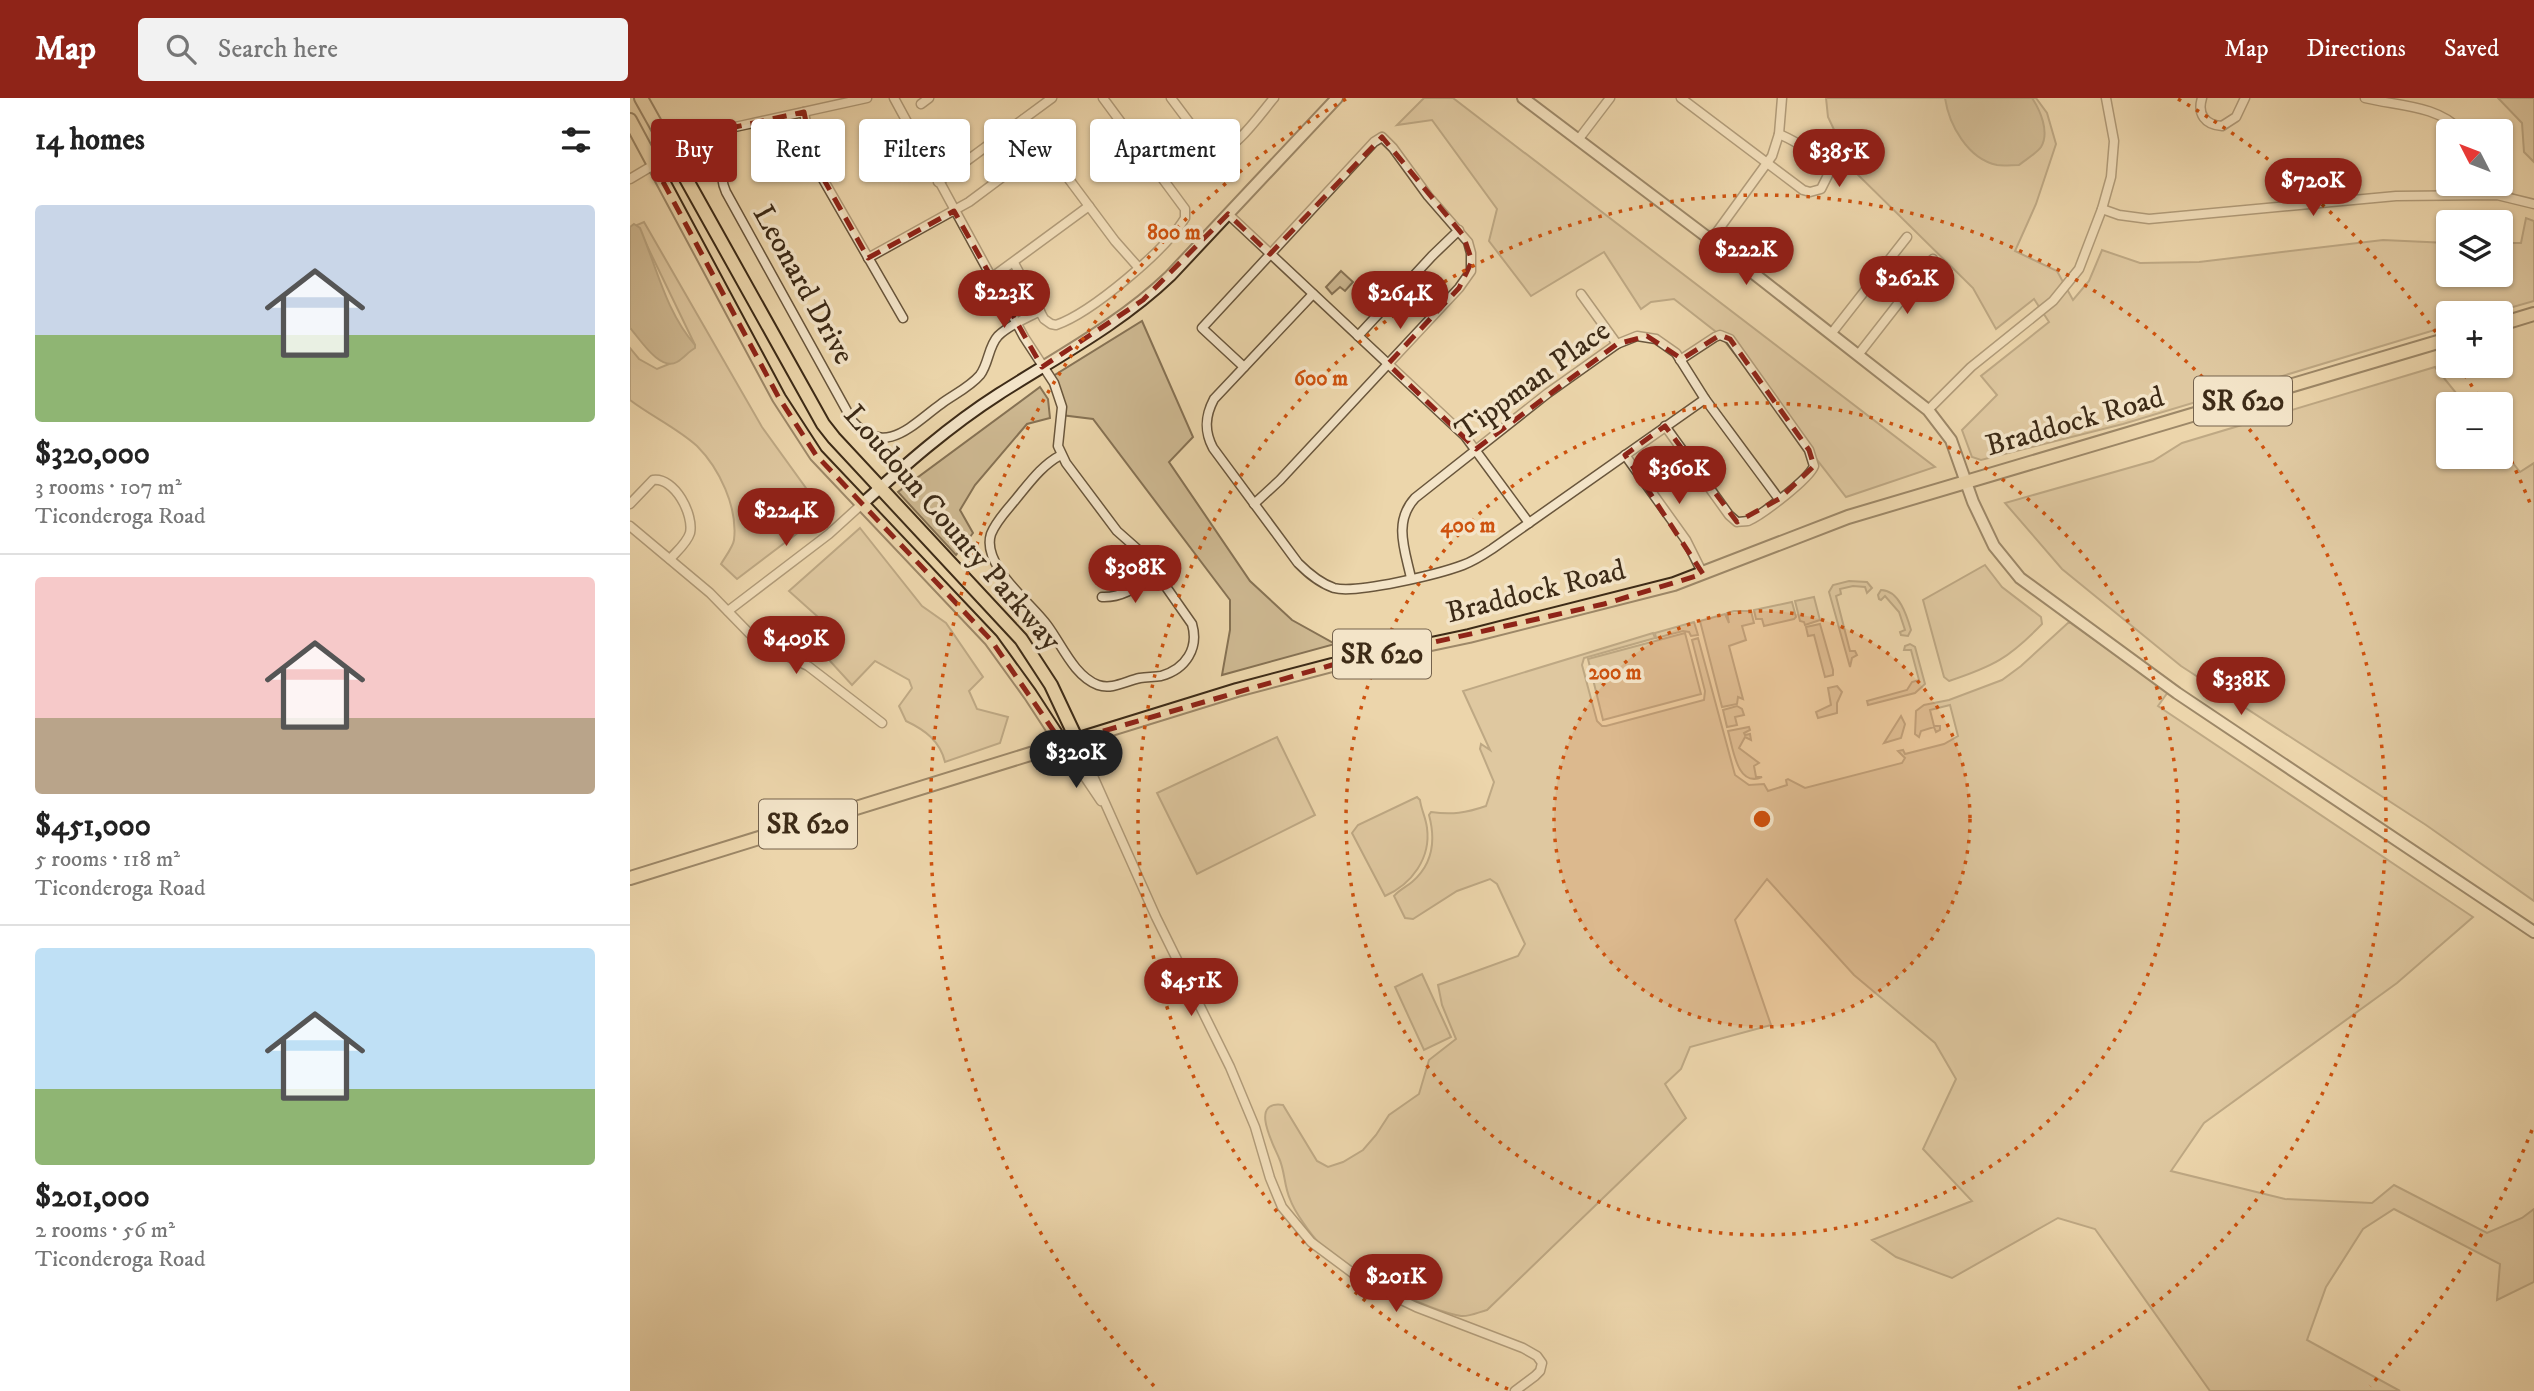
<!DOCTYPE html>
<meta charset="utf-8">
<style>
body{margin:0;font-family:"IM FELL DW Pica",serif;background:#f2f2f2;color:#222;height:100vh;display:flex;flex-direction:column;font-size:26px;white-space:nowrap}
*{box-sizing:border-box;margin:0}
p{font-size:23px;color:#767676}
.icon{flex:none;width:38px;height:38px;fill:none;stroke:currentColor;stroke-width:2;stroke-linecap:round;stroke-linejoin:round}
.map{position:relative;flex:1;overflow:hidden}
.drawer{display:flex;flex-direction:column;background:#fff;width:630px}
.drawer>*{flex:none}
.top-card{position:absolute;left:21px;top:21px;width:665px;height:63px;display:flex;gap:14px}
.needle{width:46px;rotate:312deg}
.tools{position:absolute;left:1806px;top:21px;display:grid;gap:14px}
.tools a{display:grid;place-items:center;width:77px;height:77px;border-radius:7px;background:#fff;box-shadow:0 2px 5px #0004;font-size:35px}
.price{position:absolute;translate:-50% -60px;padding:0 16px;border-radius:24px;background:#8f2418;color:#fff;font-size:23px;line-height:46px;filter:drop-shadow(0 2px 4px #0008)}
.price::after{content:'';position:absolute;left:50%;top:42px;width:21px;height:16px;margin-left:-10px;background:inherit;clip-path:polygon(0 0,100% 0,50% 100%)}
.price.active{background:#222;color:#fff}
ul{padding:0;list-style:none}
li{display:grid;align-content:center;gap:14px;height:371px;padding:0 35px}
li+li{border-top:2px solid #e0e0e0}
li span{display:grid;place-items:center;height:217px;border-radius:7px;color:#555}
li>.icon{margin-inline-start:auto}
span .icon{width:126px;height:126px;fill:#fffc;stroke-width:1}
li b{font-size:30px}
h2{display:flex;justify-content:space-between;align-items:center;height:84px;padding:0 35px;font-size:30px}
.pill{padding:0 24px;border-radius:7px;background:#fff;box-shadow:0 2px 5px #0004;font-size:24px;line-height:63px}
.pill.active{background:#8f2418;color:#fff}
header{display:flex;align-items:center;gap:42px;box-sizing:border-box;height:98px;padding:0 35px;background:#8f2418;color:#fff}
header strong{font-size:33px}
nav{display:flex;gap:38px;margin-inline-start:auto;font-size:24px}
.search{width:490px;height:63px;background:#f2f2f2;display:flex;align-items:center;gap:18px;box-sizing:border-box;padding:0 24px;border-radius:7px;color:#767676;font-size:26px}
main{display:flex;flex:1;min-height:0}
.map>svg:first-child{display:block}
.green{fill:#ceb992;stroke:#867254;stroke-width:2}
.water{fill:#b09c79;stroke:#826f52;stroke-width:2}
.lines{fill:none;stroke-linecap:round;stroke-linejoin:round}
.street-casing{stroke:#69563c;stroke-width:11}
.secondary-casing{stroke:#3d2b17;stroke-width:14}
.primary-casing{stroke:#3d2b17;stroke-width:16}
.street{stroke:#f3e4c8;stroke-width:8}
.secondary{stroke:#f3e4c8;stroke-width:10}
.primary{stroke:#ecd6ab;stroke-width:12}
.marked{fill:none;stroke:#8f2418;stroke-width:5;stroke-dasharray:14 9;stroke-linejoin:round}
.ring{fill:none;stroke:#ce520e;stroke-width:3.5;stroke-dasharray:3.5 7}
.labels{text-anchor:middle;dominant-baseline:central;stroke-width:7;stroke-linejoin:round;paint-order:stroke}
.shield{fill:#f3e4c8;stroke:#74624c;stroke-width:2}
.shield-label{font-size:28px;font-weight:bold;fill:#3d2b17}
.street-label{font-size:30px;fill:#3d2b17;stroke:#f3e4c8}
.centre{fill:#ce520e;stroke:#f3e4c8;stroke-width:3.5}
.ring-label{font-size:21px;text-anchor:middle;font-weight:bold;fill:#ce520e;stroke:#f3e4c8;stroke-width:7;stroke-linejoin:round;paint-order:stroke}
</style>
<header>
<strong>Map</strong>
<div class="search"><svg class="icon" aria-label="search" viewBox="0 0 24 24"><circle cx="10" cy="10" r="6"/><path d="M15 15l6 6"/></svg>Search here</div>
<nav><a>Map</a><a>Directions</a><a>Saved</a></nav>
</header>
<main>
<section class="drawer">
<h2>14 homes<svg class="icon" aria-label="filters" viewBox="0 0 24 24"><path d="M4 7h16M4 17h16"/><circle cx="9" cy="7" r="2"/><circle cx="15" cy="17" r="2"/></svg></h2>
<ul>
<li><span style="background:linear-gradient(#c9d6e8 60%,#8fb573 0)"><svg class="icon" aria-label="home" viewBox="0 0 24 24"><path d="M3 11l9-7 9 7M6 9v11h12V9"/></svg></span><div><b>$320,000</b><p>3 rooms · 107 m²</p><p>Ticonderoga Road</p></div></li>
<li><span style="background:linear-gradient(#f6c9c9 65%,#b9a48a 0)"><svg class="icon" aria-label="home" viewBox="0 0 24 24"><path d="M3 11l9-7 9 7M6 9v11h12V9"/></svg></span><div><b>$451,000</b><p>5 rooms · 118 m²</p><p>Ticonderoga Road</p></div></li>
<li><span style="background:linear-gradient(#bfe0f5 65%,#8fb573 0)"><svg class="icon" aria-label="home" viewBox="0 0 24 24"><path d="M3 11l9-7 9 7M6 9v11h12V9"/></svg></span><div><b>$201,000</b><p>2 rooms · 56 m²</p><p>Ticonderoga Road</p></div></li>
</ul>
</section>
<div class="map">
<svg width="1904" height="1293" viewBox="0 0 1904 1293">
<rect width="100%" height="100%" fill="#ecd6ab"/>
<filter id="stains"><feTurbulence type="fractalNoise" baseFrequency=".00286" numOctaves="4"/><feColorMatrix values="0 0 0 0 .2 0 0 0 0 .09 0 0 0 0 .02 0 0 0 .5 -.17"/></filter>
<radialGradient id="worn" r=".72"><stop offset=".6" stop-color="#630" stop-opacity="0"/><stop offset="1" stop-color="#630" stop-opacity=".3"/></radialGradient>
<g class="green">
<polygon points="794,0 823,0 1305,369 1216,399 1090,237 1044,201 1021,204 1011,211 974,154 901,198 859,143 867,111 802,22 767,27"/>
<polygon points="1196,0 1406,0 1417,15 1426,46 1406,106 1385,153 1427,173 1443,202 1459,183 1472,152 1510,165 1569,164 1753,142 1818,145 1818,177 1871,177 1871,145 1891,145 1896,120 1904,123 1904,203 1862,215 1818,215 1818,228 1493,326 1351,362 1342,359 1332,332 1367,297 1351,278 1419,224 1404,201 1366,231 1343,190 1223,72 1198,19"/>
<polygon points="1868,0 1904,0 1904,64 1894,54 1892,25"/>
<path d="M14 124 132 329 194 415 107 481 91 466C95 459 103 449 104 442 108 409 89 370 67 348 47 330 21 318 0 302V250L9 261 27 271 39 266 65 247 7 127Z"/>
<polygon points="711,173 723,184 715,193 710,189 702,196 696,189"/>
<polygon points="512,223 563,339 539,364 620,483 662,522 705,546 592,577 600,532 600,502 463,321 431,317 420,280"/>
<polygon points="1805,269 1835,306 1818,306 1818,359 1871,359 1871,350 1890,374 1904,365 1904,803 1796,727 1551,568 1432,471 1375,405 1523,363 1552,345"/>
<polygon points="410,289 418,301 420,320 397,326 345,387 330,412 343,435 326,457 268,394"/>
<path d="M230 430 292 508 316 525 353 579 339 593 347 611 378 619 370 645 315 664C310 643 295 632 276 623L269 608 282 590 279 582 245 563 222 587 199 562 210 544 207 536 159 493Z"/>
<path d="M1355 467 1372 489 1411 519 1412 526C1379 560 1364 568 1319 583L1314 579 1293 502Z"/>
<polygon points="1219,483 1237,484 1242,490 1237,495 1235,489 1223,488 1210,491 1211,496 1206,498 1220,553 1225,553 1227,557 1222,560 1220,569 1199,494 1203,487"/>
<path d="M1251 492C1269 492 1277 518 1281 532L1278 538 1271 537 1270 534 1275 532 1269 514 1255 498 1251 502 1249 501 1248 497Z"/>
<polygon points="1184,499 1190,522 1175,527 1174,524 1170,523 1165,503"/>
<polygon points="1162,504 1166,519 1164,521 1134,528 1132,521 1126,521 1124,512"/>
<polygon points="1104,513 1121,513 1124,525 1112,528 1116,542 1099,548 1113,601 1108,599 1107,606 1092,609 1070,523 1095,516 1099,525 1097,515"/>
<polygon points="1064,524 1068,537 1061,538 1059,534 1053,533 1026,540 1025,535"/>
<path d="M1439 524 1538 594 1528 608 1843 819 1767 885 1574 1025 1541 1073 1655 1101 1742 1105 1764 1087 1857 1135 1892 1120 1904 1111V1184L1867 1202 1870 1166 1764 1111 1733 1131 1696 1189 1677 1242 1770 1293H1580L1465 1131 1428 1120 1322 1180 1266 1159 1242 1142 1342 1103 1293 1051 1326 981 1305 945 1224 877 1137 781 1105 822 1141 927 1060 949 1051 971 1035 986 1056 1020 857 1212C849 1214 839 1219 831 1218 797 1212 714 1171 690 1146 681 1137 664 1113 660 1101 654 1088 655 1073 649 1060 643 1046 619 1002 653 1007L687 1063 698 1069 713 1064 733 1052 746 1037 759 1017 789 996 799 962 826 941 812 907 808 887 888 858 895 846 867 786 860 781 827 793 783 821 775 820 764 798C769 792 776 789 782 784 803 766 806 743 799 717L801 714C822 717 836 715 856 708L864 684 850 651 851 646 860 652 833 593 1023 535 1025 540 954 560 952 567 967 623 972 628H976L1074 602 1075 593 1062 542 1068 540 1105 677 1119 687 1134 686 1138 693 1157 687 1156 682 1158 681 1175 690 1272 665 1275 660 1268 653 1273 652 1275 656 1314 646 1328 638 1320 607 1300 612 1304 628H1310V632L1306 634 1304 629 1291 633 1289 639 1285 636 1286 613 1294 607 1319 602 1372 582 1391 568Z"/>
<polygon points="1190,526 1203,572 1203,577 1195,579 1184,537 1178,538 1176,529"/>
<polygon points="1055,535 1071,596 973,622 958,561"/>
<polygon points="1280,546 1285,549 1295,586 1285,595 1238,607 1237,603 1277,592 1282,584 1289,582 1281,552 1274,552 1275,548"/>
<polygon points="1207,588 1212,594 1207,605 1207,615 1188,620 1186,614 1201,607 1198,590"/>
<polygon points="1107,608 1112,611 1114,617 1105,619 1107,627 1097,629 1093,612"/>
<polygon points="1271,618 1275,626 1271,640 1254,645"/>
<path d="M1119 629 1120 632 1114 635 1115 637 1120 636 1121 642 1115 639 1109 650 1129 665 1124 668 1126 679H1132C1107 690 1103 650 1098 633Z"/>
<polygon points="647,639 685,717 567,776 527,695"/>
<path d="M787 699 790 702C791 711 796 720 797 730 801 760 782 786 755 798L722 735 728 727Z"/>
<polygon points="792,876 821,939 794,952 765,889"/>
</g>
<g class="water">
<path d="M1315 0H1402C1410 12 1420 34 1411 49 1407 55 1395 62 1389 67 1382 67 1373 68 1367 67 1338 61 1319 27 1315 0Z"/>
<path d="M4 126 10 130C27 170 36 214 65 247V250C58 254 54 260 47 264 30 274 10 241 0 230V129Z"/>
</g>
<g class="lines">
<defs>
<g id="street">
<path d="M264 0 394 239 424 285 432 309 428 348 436 365 487 433 513 456 562 526C569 550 556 571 531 578 524 579 517 579 510 580 496 583 482 592 468 587 444 578 432 547 417 527 400 504 351 467 361 436 366 423 377 412 386 401 400 384 412 367 431 357"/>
<path d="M541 0 583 56C603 56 631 15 644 0"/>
<path d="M1051 0 1173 92 1180 94 1191 91 1198 77C1194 59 1165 43 1149 36"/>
<path d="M1572 0C1567 16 1575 27 1592 28L1606 19 1615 0"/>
<path d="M1735 0C1767 8 1808 7 1831 33"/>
<polyline points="291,6 299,0"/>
<polyline points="174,14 181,53 190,76 273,220"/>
<polyline points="394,21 485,143 509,170"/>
<path d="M87 36C96 59 87 74 96 94L223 324C255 360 283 326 311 306 323 297 340 289 350 277 359 265 358 249 368 238 379 227 397 220 410 213"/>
<polyline points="948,42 980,0"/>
<polyline points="0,81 42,56 105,29 237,0"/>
<polyline points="308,84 422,0"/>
<polyline points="1472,111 1489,117 1519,121 1766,98 1867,97 1904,106"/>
<polyline points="598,116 835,338 899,425"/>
<polyline points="1081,142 1142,58 1149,36 1152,0"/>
<polyline points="238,160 339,104 414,48"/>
<path d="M384 165 414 221 421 226 426 227C461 215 536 152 555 120V111L473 0"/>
<polyline points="361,180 459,108"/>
<path d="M683 196 584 301C575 318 574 333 583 350L668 465C678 475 689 485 704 490 727 496 809 476 833 467 844 463 853 457 862 451L1075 301"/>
<polyline points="951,196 987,246"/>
<polyline points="1201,236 1277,139"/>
<polyline points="728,238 802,158 829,132"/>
<polyline points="1228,257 1303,161"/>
<polyline points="614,269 572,230 744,44 752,39 763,50 798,98 838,144 841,155 841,173 829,190 758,266 650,382 624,406"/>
<polyline points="1298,312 1341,269 1423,203 1449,171 1472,111 1481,79 1484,43 1476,0"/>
<path d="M1035 328 1099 417 1107 424C1108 424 1116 423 1118 423 1132 417 1179 381 1184 368L1179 352 1100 241 1090 237 1085 239 1050 262"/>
<polyline points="995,357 1056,442 1073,476"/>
<path d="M0 406 23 382C45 379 64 417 60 435 57 445 47 453 40 461"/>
<polyline points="0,428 80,495 119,535 138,549 178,568 252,625"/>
<path d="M781 480C775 452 763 424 785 400L918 295 987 246 1007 238 1026 241 1046 255 1075 301 1149 401"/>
<path d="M472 499C494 500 509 487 527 475"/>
<polyline points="98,513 199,436 231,407"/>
<polyline points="446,640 526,819 600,969 625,1029 640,1080 652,1109 681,1144 736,1185 786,1209 893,1250 907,1258 912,1265 910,1273 905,1278 885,1293"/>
<polyline points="432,645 471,703"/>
</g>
<g id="secondary">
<polyline points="893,0 1081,142 1298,312 1321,342 1343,404 1364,448 1390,480 1547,595 1904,834"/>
<path d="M231 407C275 367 319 328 369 296 427 259 490 226 540 178L707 0"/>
</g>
<g id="primary">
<polyline points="11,0 193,326 204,340 391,541 421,587 446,640"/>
<polyline points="0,22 149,300 186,357 361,542 400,596 432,645"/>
<polyline points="1871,226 1904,216"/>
<polyline points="0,780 607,592 702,567 839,538 1044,486 1218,419 1818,241"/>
</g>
</defs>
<use href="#street" class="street-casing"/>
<use href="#secondary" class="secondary-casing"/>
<use href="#primary" class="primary-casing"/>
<use href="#street" class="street"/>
<use href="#secondary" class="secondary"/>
<use href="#primary" class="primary"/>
</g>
<path d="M0 0H1904V1293H0ZM174 14 184 64 238 160 324 113 412 269 513 202 598 116 640 156 752 39 833 137 842 163 829 190 758 266 846 351 987 246 1017 238 1052 261 1090 237 1100 241 1179 352 1184 368 1149 401 1107 424 1035 328 995 357 1073 476 974 506 702 567 432 645 361 542 186 357 149 300 24 67 105 29Z" fill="#ecd6ab" fill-opacity=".55" fill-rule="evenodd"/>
<path class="marked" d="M174 14 184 64 238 160 324 113 412 269 513 202 598 116 640 156 752 39 833 137 842 163 829 190 758 266 846 351 987 246 1017 238 1052 261 1090 237 1100 241 1179 352 1184 368 1149 401 1107 424 1035 328 995 357 1073 476 974 506 702 567 432 645 361 542 186 357 149 300 24 67 105 29Z"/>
<circle cx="1132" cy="721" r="208" fill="#ce520e" fill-opacity=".12"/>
<g class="ring">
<circle cx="1132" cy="721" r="208"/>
<circle cx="1132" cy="721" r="416"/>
<path d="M878 1291A624 624 0 1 1 1386 1291"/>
<path d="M1902 1032A831 831 0 0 1 1740 1288M524 1288A831 831 0 0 1 716 1M1548 1A831 831 0 0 1 1817 250M1829 268A831 831 0 0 1 1852 305M1872 344A831 831 0 0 1 1902 410"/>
</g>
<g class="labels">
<g class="shield">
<rect x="1564" y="278.5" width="98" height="49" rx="5"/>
<rect x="703" y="531.5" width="98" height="49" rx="5"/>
<rect x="129" y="701.5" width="98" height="49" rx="5"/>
</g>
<g class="shield-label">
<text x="1613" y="303">SR 620</text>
<text x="752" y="556">SR 620</text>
<text x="178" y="726">SR 620</text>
</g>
<g class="street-label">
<text transform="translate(173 187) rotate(61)">Leonard Drive</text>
<text transform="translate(903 283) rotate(-36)">Tippman Place</text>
<text transform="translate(1445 324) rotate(-16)">Braddock Road</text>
<text transform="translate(322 430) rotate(49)">Loudoun County Parkway</text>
<text transform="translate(906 494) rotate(-14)">Braddock Road</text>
</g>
</g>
<circle cx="1132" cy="721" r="10" class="centre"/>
<g class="ring-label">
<text x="544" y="141">800 m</text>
<text x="691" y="287">600 m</text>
<text x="838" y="434">400 m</text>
<text x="985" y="581">200 m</text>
</g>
<rect width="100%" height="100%" filter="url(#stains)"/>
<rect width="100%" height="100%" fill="url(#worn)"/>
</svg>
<div class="tools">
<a><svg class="needle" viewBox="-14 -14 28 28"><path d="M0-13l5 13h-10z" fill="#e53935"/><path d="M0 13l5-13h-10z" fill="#767676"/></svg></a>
<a><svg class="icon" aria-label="layers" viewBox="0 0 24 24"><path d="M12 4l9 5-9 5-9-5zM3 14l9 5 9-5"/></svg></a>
<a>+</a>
<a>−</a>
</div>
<b class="price" style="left:1209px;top:91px">$385K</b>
<b class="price" style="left:1683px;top:120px">$720K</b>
<b class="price" style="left:1116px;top:189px">$222K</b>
<b class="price" style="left:1277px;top:218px">$262K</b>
<b class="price" style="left:374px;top:232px">$223K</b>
<b class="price" style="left:770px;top:233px">$264K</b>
<b class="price" style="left:1049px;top:408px">$360K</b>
<b class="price" style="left:156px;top:450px">$224K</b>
<b class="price" style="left:505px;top:507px">$308K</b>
<b class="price" style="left:166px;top:578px">$409K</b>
<b class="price" style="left:1611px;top:619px">$338K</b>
<b class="price active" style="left:446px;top:692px">$320K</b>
<b class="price" style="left:561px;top:920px">$451K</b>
<b class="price" style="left:766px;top:1216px">$201K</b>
<div class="top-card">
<a class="pill active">Buy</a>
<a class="pill">Rent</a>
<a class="pill">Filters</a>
<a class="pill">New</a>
<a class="pill">Apartment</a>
</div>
</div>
</main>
